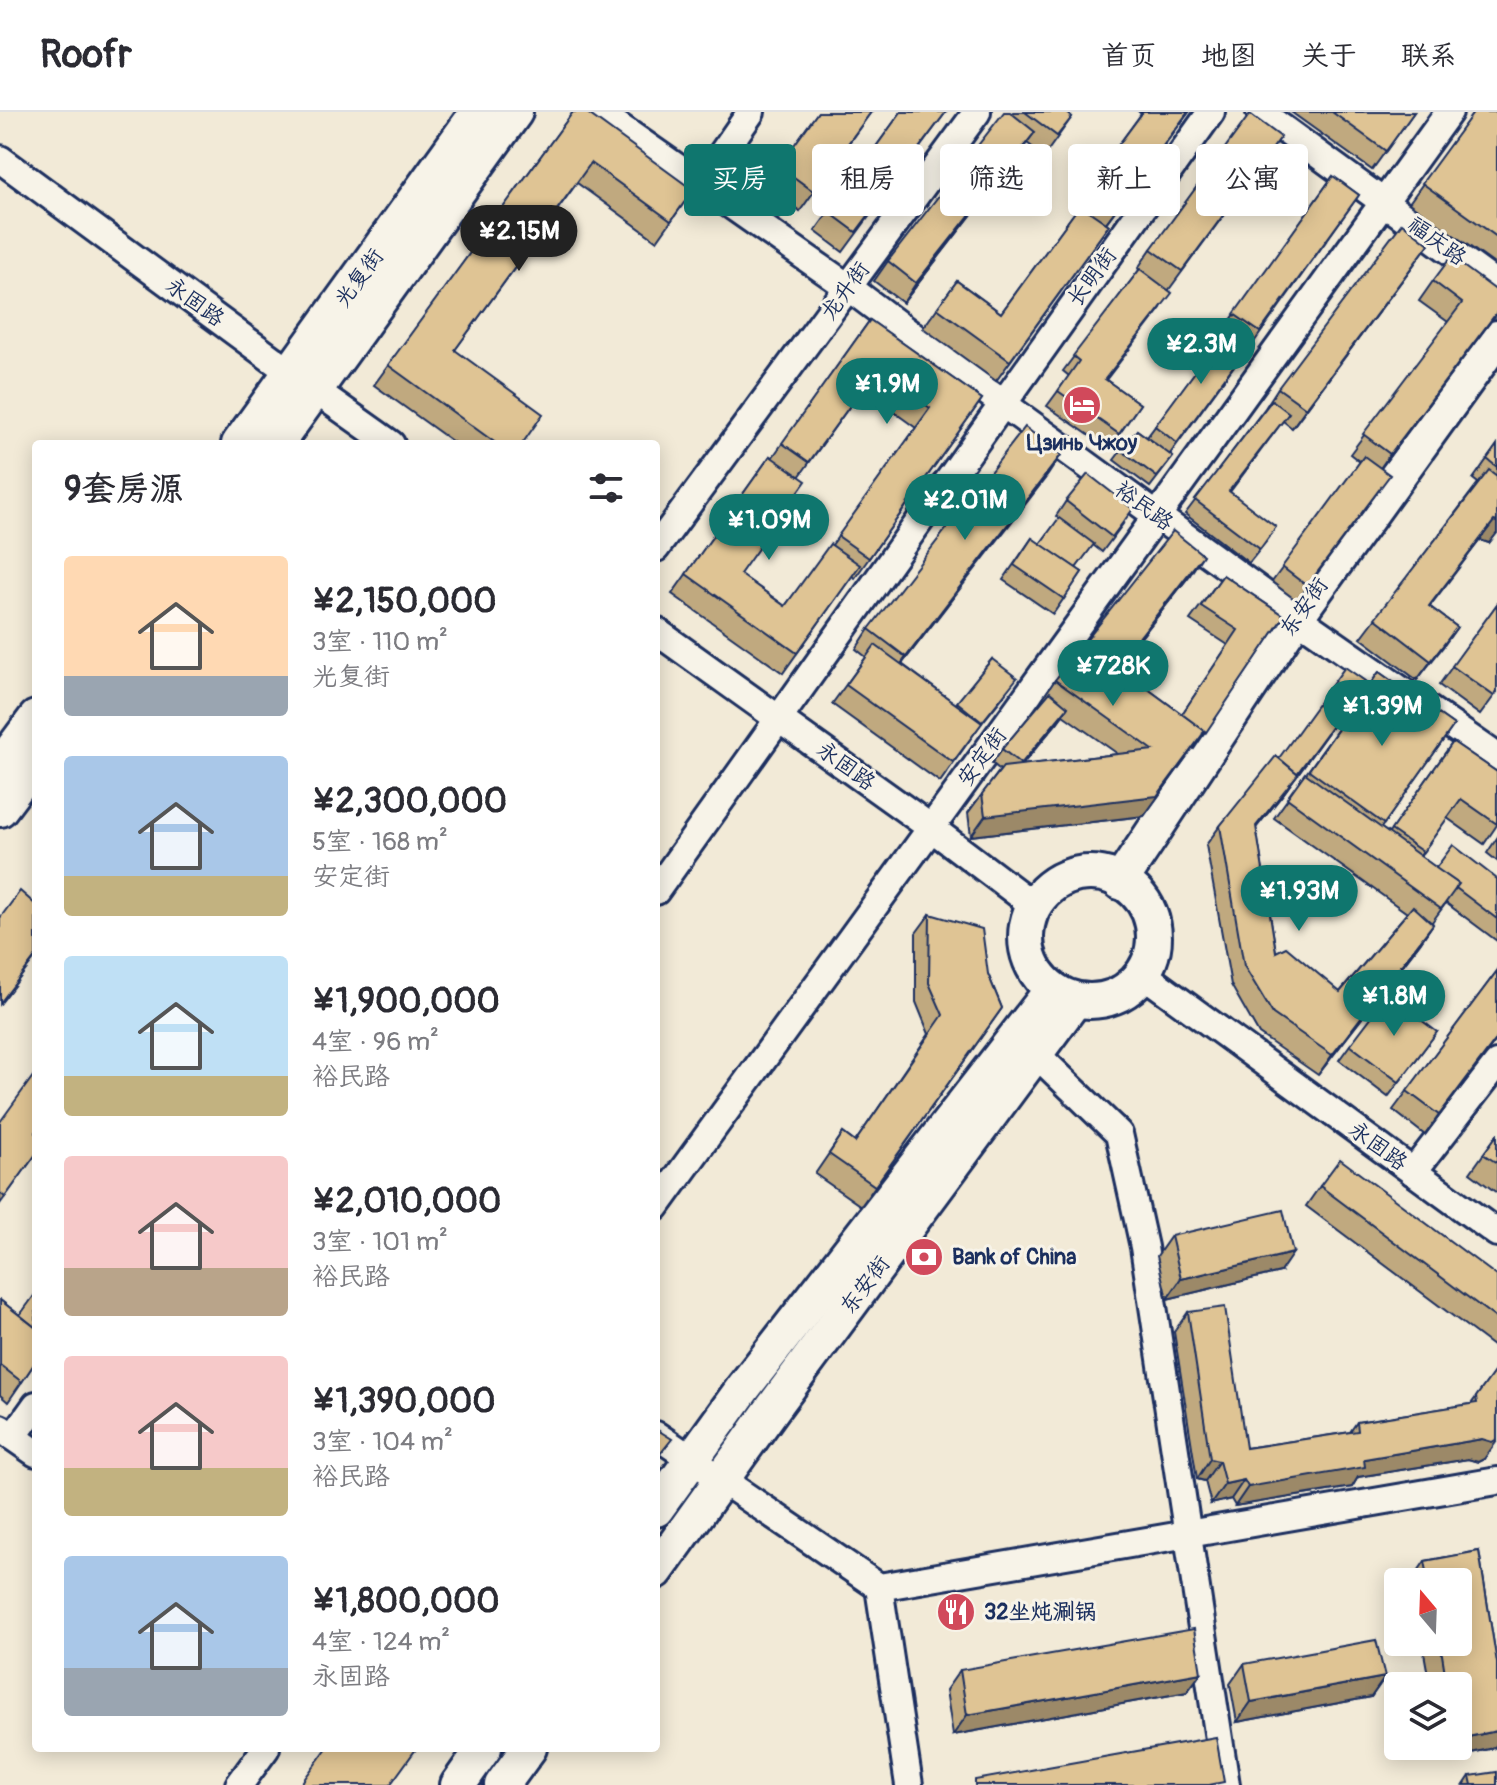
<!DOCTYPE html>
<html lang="zh">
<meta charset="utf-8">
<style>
body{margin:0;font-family:Pangolin,"LXGW WenKai TC",sans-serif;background:#f7f7f7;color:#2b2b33;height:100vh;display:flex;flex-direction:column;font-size:30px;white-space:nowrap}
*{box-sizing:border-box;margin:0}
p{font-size:26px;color:#7c7c81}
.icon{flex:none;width:44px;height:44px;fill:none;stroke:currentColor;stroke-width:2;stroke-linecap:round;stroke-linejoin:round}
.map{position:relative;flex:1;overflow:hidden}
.sheet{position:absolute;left:32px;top:328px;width:628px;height:1312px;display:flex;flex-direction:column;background:#fff;border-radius:8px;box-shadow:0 4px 20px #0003}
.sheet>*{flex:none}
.banner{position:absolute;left:684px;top:32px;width:692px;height:72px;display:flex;gap:16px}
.needle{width:52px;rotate:341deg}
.fabs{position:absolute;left:1384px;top:1456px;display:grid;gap:16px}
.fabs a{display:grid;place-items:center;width:88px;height:88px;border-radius:8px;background:#fff;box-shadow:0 4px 20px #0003;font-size:40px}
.price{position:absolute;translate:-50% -68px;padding:0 18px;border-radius:28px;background:#0f766e;color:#fff;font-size:26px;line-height:52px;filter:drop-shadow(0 2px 4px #0008)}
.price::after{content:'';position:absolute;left:50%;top:48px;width:24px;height:18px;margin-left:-12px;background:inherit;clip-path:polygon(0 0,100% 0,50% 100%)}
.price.on{background:#222;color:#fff}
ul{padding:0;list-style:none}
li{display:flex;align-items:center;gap:24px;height:200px;padding:0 32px}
li span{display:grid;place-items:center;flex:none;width:224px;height:160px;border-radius:8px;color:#555}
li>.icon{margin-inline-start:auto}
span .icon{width:96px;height:96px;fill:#fffc;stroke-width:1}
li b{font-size:34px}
h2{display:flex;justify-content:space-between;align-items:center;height:96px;padding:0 32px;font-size:34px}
.pill{padding:0 28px;border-radius:8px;background:#fff;box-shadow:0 4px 20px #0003;font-size:28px;line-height:72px}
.pill.on{background:#0f766e;color:#fff}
header{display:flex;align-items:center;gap:48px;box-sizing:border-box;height:112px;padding:0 40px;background:#fff;border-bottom:2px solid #e1e1e2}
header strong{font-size:38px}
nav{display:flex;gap:44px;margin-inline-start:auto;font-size:28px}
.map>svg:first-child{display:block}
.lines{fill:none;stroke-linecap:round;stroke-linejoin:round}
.minor-casing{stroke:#1b2f5e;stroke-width:32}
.major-casing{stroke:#1b2f5e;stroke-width:40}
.minor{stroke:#f7f3e8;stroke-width:26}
.major{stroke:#f7f3e8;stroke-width:34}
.wall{fill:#c0a97f;stroke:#1b2f5e;stroke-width:2;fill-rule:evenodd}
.shaded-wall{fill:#9c8968;stroke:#1b2f5e;stroke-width:2}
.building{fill:#dfc494;stroke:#1b2f5e;stroke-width:2}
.labels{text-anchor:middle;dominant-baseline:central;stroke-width:6;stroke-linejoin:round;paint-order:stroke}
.street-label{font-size:22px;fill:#1b2f5e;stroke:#f7f3e8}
.poi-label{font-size:22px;font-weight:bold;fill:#1b2f5e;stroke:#f7f3e8;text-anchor:start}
</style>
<header>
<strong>Roofr</strong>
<nav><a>首页</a><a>地图</a><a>关于</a><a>联系</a></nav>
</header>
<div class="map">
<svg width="1497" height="1673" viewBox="0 0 1497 1673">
<rect width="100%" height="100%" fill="#f2ead7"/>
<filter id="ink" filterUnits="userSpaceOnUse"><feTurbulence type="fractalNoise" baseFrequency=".0125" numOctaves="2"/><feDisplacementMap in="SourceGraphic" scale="16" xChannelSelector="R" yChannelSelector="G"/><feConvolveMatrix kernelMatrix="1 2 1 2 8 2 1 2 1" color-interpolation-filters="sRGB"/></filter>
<g filter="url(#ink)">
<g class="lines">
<defs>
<g id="minor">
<polyline points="598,0 848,175 1002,291 1296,505 1497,645"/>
<polyline points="1260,0 1497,173"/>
<polyline points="0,47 291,261 391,332"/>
<polyline points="701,72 751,0"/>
<polyline points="656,436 977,0"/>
<polyline points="656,519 930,715 1033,793"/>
<polyline points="656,779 1211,0"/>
<polyline points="1143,862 1497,1121"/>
<polyline points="1036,942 1119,1022 1144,1135 1226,1673"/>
<polyline points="1413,1060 1497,952"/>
<path d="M656 1095C920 730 1187 366 1449 0"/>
<polyline points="0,1316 36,1341"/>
<polyline points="656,1323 879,1475 1497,1369"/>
<polyline points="13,1325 36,1293"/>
<polyline points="879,1475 909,1673"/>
<polyline points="239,1673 266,1636"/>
</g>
<g id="major">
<polyline points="239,332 478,0"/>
<polyline points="276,332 515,0"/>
<polyline points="0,654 36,606"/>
<polyline points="0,697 36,649"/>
<circle cx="1090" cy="825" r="64"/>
<polyline points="1120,770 1296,505 1497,226"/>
<polyline points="656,1397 744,1275 1052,878"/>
<polyline points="656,1459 773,1296 1075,888"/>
<polyline points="458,1673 484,1636"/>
<polyline points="502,1673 529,1636"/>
</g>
</defs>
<use href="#minor" class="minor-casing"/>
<use href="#major" class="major-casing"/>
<use href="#minor" class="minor"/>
<use href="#major" class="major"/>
</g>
<g class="wall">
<polygon points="573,0 693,78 657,129 577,71 455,238 522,332 456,332 374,273"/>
<polygon points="818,0 871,0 800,99 765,74"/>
<polygon points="901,0 946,0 843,140 815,119"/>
<polygon points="1013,0 1066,0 1072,5 1044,44 1027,31 903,191 874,169 888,149"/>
<polygon points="1139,0 1189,0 1106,111 1109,113 996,269 923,216 957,169 1001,201 1078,96 1074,94 1141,2"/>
<polygon points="1291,0 1414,0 1372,58"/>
<polygon points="1474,0 1497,0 1497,154 1409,91"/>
<polygon points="1281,25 1168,179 1161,196 1106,268 1140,292 1109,337 1047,294 1069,264 1063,259 1139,158 1138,156 1151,137"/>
<polygon points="1333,64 1359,83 1247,240 1245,239 1170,342 1173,345 1150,375 1114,348 1137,318 1147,325 1223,223 1221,222"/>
<polygon points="1415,151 1292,316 1283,309 1230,380 1266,430 1249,451 1185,402 1265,296 1278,276"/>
<polygon points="1433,169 1497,201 1380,357 1379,378 1297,489 1272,470 1360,350 1350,342 1448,210 1419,189"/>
<path d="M870 208 982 287 855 466 852 464 783 561 672 482 770 344 772 346ZM862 277 916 316 832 433 785 494 740 462 799 365Z"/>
<polygon points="1497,333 1497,421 1489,431 1480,428 1429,494 1457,515 1417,568 1361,526 1478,371 1473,367"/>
<polygon points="1061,343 902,552 956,592 992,547 1006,581 981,612 940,670 832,592 866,545 856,537 869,517"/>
<polygon points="1066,389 1123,412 1102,440 1093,433 1076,456 1082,460 1053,502 1003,468 1032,426 1040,432 1059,407 1056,404"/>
<path d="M1190 463 1118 555 1182 602 1228 533 1190 508 1223 463 1284 504 1194 637 1193 636 1144 704 971 724 968 701 1000 658 992 651 1002 637 1043 588 1042 587 1055 568ZM1063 603 1118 642 1022 653Z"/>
<polygon points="1497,492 1497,580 1480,603 1439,573"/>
<polygon points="1379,560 1454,613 1381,716 1389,721 1453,630 1497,660 1497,713 1484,732 1447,706 1420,744 1436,756 1497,767 1497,829 1446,791 1432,810 1433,812 1420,831 1318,963 1259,922 1231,873 1206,733 1220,714 1279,646 1365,569 1284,681 1256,716 1276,840 1340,880 1407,801 1274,706"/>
<polygon points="1497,726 1497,749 1487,741"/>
<polygon points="930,802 988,862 1002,896 861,1094 815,1062 843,1021 855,1030 929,922 916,890 916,821"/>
<polygon points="1497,859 1497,927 1425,1023 1393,998"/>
<polygon points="1437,920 1388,985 1339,948 1350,933"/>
<polygon points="0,1010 36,1042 0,1092"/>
<polygon points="1497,1023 1497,1081 1470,1061"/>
<polygon points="1320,1074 1497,1164 1497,1237 1306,1094"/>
<polygon points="1171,1124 1280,1160 1167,1187 1157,1144"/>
<polygon points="0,1188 20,1203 36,1249 8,1290 0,1283"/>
<polygon points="1188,1200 1246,1336 1350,1320 1357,1310 1471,1292 1497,1256 1484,1347 1478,1350 1468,1347 1358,1365 1352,1375 1235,1394 1231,1387 1211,1392 1205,1369 1197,1367 1174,1220"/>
<polygon points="1479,1439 1497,1551 1497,1632 1494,1636 1443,1647 1440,1634 1458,1634 1458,1574 1430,1574 1422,1530 1458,1530 1458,1470 1412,1470 1412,1468 1425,1449"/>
<polygon points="1244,1552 1385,1565 1371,1585 1237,1610 1230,1572"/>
<polygon points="960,1558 1201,1561 1187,1580 953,1623 946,1578"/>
<polygon points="1470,1664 1497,1673 1464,1673"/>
</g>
<g class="shaded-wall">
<polygon points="1188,0 1189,0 1103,115 1117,96"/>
<polygon points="1035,20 1021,39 903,191 916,171"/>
<polygon points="1429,132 1415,151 1292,316 1306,296"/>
<polygon points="1497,201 1376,362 1390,342"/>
<polygon points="1061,343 1048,363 892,565 906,545"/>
<polygon points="1494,409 1497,410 1497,421 1489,431 1480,428 1415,514"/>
<polygon points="1203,443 1190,463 1103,574 1117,554"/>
<polygon points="1457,515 1443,535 1417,568 1431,549"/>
<polygon points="1365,569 1284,681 1242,733 1256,714"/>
<polygon points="1068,595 1058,610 1010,667 1021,652"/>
<polygon points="1205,619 1144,704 971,724 985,704"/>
<polygon points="1433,812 1420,831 1318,963 1332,943"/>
<polygon points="36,844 36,845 0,892 0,891"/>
<polygon points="1497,926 1497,927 1425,1023 1439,1003"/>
<polygon points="1293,1141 1280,1160 1167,1187 1181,1167"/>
<polygon points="1482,1327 1497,1327 1497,1329 1484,1347 1478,1350 1468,1347 1358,1365 1352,1375 1235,1394 1248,1375 1364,1347"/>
<polygon points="1210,1347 1219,1349 1205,1369 1197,1367"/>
<polygon points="1244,1368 1231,1387 1211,1392 1225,1372"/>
<polygon points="1201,1561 1187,1580 953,1623 967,1603"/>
<polygon points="1385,1565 1371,1585 1237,1610 1251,1590"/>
<polygon points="1497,1619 1497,1632 1494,1636 1443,1647 1451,1634 1458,1634 1458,1627"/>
</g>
<g class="building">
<polygon points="573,0 586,0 693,78 671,109 591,51 455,238 543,302 522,332 497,332 388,253"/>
<polygon points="818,0 871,0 813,79 779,54"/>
<polygon points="901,0 946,0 856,120 829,100"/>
<polygon points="1004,0 1010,0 1035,20 916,171 888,149"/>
<polygon points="1025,0 1066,0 1072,5 1057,24"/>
<polygon points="1143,0 1188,0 1117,96 1088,74"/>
<polygon points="1332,0 1414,0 1386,39"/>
<polygon points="1474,0 1497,0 1497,125 1422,71"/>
<polygon points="1250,2 1281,25 1182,159 1151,137"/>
<polygon points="1333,64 1359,83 1260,220 1234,202"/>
<polygon points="1080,93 1109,113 1010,249 937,196 957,169 1001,201"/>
<polygon points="1402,111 1429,132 1306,296 1278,276"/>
<polygon points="1451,145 1497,179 1497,200 1390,342 1363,322 1462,191 1433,169"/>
<polygon points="1140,157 1172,181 1105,267 1140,292 1119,322 1058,279 1079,249 1073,244"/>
<polygon points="870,208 982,287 869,446 838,424 930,296 876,258 809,350 782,331"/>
<polygon points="1226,218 1248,234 1177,331 1155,314"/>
<polygon points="1272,288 1289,301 1229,379 1276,415 1260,437 1195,388"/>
<polygon points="1025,315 1061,343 906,545 869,517"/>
<polygon points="1137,318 1173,345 1157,365 1121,338"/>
<polygon points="1497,333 1497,355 1487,347"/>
<polygon points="770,344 806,369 740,462 785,494 830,432 860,453 797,541 686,462"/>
<polygon points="1364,344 1390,363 1307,474 1282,455"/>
<polygon points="1489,358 1497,364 1497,410 1494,409 1429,494 1457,515 1431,549 1375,506"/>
<polygon points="1088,362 1133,397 1112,425 1066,389"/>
<polygon points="1059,406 1094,432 1076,456 1040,432"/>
<polygon points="1173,419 1203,443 1117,554 1205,619 1157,684 985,704 982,682 1003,655 1153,638 1055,568"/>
<polygon points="1032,426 1082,460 1064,487 1014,453"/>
<polygon points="1223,463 1284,504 1205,622 1203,621 1205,619 1182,602 1238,518 1201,494"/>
<polygon points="1497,492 1497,580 1494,584 1452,554"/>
<polygon points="875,533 982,611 953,650 846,573"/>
<polygon points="992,547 1017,566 982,610 957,590"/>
<polygon points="1345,555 1365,569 1296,663 1298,662 1279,646"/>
<polygon points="1379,560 1454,613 1384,712 1309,658"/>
<polygon points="1050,580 1068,595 1021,652 1002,637"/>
<polygon points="1453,630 1497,660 1497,712 1461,687 1423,740 1391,718"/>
<polygon points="1276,644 1298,662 1256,714 1276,840 1286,835 1340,880 1413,794 1433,812 1332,943 1273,902 1244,854 1220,714"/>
<polygon points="1305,661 1459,772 1441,797 1287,686"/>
<polygon points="1453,733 1497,767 1497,807 1456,776 1459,772 1436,756"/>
<polygon points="20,779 36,793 36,844 0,891 0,806"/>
<polygon points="930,802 982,817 988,862 1002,896 875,1074 829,1042 843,1021 855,1030 943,903 929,871"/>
<polygon points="1497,859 1497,926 1439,1003 1407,979"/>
<polygon points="1388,883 1437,920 1399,970 1350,933"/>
<polygon points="36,960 36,1042 5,1085 0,1081 0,1010"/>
<polygon points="1497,1023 1497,1051 1483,1042"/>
<polygon points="1340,1047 1497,1164 1497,1207 1320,1074"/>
<polygon points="1283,1098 1293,1141 1181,1167 1171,1124"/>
<polygon points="36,1181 36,1216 20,1203"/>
<polygon points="0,1188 36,1216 36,1249 22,1270 0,1253"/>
<polygon points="1225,1195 1246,1336 1358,1319 1357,1310 1477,1291 1476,1285 1497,1256 1497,1327 1492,1330 1482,1327 1364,1347 1365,1355 1248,1375 1244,1368 1225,1372 1219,1349 1210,1347 1188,1200"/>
<polygon points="656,1317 672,1327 656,1347"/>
<polygon points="1479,1439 1497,1551 1497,1619 1458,1627 1458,1574 1447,1574 1440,1530 1458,1530 1458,1470 1429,1470 1425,1449"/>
<polygon points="1194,1517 1201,1561 967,1603 960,1558"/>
<polygon points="1376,1528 1385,1565 1251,1590 1244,1552"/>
<polygon points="1216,1625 1224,1670 1209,1673 975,1673 975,1668"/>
<polygon points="327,1636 415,1636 416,1637 390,1673 300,1673"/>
<polygon points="1497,1660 1497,1673 1472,1673 1470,1664"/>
</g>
</g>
<defs>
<symbol id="hotel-disc" viewBox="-11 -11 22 22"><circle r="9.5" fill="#d1495b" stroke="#f7f3e8"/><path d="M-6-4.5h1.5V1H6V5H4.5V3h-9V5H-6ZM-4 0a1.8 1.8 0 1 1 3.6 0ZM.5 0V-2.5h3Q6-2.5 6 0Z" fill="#fff"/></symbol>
<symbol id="bank-disc" viewBox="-11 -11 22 22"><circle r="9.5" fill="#d1495b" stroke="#f7f3e8"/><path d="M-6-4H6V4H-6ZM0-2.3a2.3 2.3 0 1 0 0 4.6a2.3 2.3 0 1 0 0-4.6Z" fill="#fff"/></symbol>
<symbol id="restaurant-disc" viewBox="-11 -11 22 22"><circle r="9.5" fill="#d1495b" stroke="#f7f3e8"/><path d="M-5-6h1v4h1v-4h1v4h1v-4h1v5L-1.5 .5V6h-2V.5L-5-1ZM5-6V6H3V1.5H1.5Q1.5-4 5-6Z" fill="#fff"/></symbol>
</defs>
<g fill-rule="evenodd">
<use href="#hotel-disc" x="1060" y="271" width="44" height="44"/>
<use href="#bank-disc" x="902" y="1123" width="44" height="44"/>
<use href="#restaurant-disc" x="934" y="1478" width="44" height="44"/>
</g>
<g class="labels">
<g class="street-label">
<text transform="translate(1437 129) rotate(36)">福庆路</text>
<text transform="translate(1092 165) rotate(-54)">长明街</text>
<text transform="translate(359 166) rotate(-54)">光复街</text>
<text transform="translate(845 179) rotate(-54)">龙升街</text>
<text transform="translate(195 190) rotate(36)">永固路</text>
<text transform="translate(1144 394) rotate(36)">裕民路</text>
<text transform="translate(1304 495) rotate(-55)">东安街</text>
<text transform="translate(982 645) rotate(-54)">安定街</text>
<text transform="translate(846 654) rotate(36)">永固路</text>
<text transform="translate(1378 1034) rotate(36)">永固路</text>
<text transform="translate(865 1173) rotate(-53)">东安街</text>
</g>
<g class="poi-label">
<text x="1082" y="331" text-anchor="middle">Цзинь Чжоу</text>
<text x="952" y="1145">Bank of China</text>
<text x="984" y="1500">32坐炖涮锅</text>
</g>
</g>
</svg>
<div class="fabs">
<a><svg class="needle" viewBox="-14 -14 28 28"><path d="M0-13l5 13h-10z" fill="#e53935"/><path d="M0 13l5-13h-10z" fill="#7c7c81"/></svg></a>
<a><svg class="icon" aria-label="layers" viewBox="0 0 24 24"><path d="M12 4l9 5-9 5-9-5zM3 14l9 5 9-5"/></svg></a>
</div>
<b class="price on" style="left:519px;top:161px">¥2.15M</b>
<b class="price" style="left:1201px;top:274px">¥2.3M</b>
<b class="price" style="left:887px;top:314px">¥1.9M</b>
<b class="price" style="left:965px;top:430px">¥2.01M</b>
<b class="price" style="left:769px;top:450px">¥1.09M</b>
<b class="price" style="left:1113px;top:596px">¥728K</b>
<b class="price" style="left:1382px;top:636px">¥1.39M</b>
<b class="price" style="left:1299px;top:821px">¥1.93M</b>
<b class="price" style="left:1394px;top:926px">¥1.8M</b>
<div class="banner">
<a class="pill on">买房</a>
<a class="pill">租房</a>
<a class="pill">筛选</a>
<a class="pill">新上</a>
<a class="pill">公寓</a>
</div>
<section class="sheet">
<h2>9套房源<svg class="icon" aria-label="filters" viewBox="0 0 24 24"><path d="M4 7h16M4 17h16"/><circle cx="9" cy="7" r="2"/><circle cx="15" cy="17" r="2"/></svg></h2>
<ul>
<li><span style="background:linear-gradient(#ffd9b3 75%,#9aa5b1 0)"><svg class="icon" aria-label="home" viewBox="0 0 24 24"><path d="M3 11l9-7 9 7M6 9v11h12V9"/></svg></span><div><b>¥2,150,000</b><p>3室 · 110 m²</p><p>光复街</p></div></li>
<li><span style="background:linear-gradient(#a9c7e8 75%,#c2b280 0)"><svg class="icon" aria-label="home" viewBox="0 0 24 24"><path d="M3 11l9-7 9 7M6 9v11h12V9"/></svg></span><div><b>¥2,300,000</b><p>5室 · 168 m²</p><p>安定街</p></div></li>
<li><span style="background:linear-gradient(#bfe0f5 75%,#c2b280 0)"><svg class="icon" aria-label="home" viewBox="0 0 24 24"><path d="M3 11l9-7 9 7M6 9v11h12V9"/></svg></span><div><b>¥1,900,000</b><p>4室 · 96 m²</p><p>裕民路</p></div></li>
<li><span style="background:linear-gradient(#f6c9c9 70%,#b9a48a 0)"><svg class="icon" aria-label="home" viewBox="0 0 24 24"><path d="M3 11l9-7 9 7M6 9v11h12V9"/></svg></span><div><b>¥2,010,000</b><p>3室 · 101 m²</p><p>裕民路</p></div></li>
<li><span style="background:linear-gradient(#f6c9c9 70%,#c2b280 0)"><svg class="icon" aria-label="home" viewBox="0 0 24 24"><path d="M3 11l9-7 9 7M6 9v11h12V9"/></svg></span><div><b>¥1,390,000</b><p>3室 · 104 m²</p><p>裕民路</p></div></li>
<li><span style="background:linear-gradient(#a9c7e8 70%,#9aa5b1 0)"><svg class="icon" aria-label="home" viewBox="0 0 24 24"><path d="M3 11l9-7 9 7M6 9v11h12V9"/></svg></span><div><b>¥1,800,000</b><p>4室 · 124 m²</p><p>永固路</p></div></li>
</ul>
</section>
</div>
